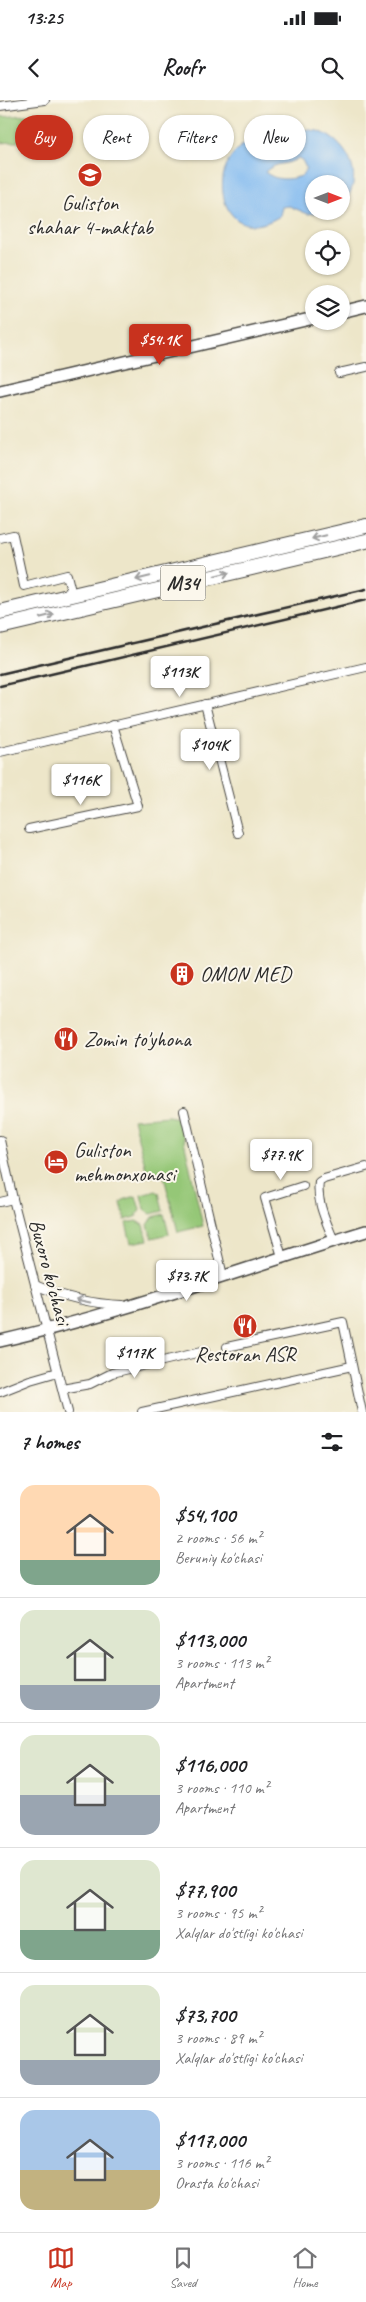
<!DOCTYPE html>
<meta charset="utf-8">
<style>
body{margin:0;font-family:Caveat,sans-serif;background:#f2f2f2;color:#202124;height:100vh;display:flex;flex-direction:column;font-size:19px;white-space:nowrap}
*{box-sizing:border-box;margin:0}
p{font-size:16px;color:#757577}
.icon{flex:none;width:28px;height:28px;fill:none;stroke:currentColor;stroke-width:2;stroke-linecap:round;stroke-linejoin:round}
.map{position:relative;height:1312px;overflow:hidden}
.side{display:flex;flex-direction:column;background:#fff;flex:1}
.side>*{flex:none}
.hud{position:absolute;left:15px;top:15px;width:336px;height:45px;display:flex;gap:10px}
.needle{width:32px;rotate:90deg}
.buttons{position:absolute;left:305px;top:75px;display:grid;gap:10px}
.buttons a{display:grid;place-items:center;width:45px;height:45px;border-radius:50%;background:#fff;box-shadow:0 1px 4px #0004;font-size:25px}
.price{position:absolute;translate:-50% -42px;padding:0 11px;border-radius:5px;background:#fff;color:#222;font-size:16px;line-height:32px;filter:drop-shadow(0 1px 2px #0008)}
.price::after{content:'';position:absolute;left:50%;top:30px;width:15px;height:11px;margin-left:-8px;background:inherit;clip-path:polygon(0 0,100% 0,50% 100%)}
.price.on{background:#c8321e;color:#fff}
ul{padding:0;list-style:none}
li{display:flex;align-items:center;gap:15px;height:125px;padding:0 20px}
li+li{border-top:1px solid #e0e0e0}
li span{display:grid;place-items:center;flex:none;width:140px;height:100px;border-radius:15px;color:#555}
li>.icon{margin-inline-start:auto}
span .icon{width:60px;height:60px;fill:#fffc;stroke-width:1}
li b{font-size:21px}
h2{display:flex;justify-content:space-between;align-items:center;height:60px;padding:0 20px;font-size:21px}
.chip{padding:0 18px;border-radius:22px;background:#fff;box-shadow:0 1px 4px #0004;font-size:18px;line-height:45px}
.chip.on{background:#c8321e;color:#fff}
.status{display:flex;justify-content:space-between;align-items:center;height:35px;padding:0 25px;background:#fff;direction:ltr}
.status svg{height:14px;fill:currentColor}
header{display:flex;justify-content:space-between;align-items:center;height:65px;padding:0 20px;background:#fff;font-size:22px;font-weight:800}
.tab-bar{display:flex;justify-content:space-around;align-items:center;height:70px;border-top:1px solid #e0e0e0;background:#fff;font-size:14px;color:#757577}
.tab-bar a{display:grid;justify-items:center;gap:2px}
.tab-bar .on{color:#c8321e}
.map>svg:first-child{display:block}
.green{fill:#95c777;stroke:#607951}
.water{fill:#80b9f0;stroke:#56728e;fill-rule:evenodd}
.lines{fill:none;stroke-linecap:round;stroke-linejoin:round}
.street-casing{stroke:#484743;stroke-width:10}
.secondary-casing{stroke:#484743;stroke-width:14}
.highway-casing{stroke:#484743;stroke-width:16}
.street{stroke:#fff;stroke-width:8}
.secondary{stroke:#fff;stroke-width:11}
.highway{stroke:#fff;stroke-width:14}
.rail{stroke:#2b2b2b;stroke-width:2.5}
.oneway{stroke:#a0a0a0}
.labels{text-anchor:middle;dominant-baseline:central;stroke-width:4;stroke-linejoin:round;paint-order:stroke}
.shield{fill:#fbf7ec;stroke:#696865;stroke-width:1}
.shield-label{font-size:20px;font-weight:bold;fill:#2b2b2b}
.poi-label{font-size:21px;fill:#2b2b2b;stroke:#fbf7ec;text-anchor:start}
.street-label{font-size:21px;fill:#2b2b2b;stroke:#fbf7ec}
</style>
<div class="status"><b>13:25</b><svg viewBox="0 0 49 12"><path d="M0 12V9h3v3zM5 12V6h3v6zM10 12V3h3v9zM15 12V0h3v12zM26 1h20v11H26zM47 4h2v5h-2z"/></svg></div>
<header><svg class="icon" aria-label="back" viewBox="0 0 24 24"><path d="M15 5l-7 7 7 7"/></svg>Roofr<svg class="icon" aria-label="search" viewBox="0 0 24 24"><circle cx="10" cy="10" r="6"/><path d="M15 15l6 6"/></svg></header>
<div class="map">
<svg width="366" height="1312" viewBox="0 0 366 1312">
<rect width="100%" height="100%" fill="#fbf7ec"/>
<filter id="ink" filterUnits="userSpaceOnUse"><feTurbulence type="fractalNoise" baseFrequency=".02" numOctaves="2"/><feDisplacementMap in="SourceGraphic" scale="10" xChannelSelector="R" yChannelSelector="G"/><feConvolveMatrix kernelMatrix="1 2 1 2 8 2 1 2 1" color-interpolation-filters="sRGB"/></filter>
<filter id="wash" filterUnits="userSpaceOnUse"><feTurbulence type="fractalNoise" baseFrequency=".0096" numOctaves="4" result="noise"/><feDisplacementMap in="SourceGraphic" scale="20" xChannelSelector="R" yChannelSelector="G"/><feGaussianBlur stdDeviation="1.12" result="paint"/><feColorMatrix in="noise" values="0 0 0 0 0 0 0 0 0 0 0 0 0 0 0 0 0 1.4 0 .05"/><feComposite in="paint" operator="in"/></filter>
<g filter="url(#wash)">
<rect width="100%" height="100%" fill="#ede6c9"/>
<g class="green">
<polygon points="27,15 29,41 0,43 0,17"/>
<polygon points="168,1016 179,1018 203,1126 178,1132 164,1077 160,1075 148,1077 133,1019"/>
<polygon points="156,1091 159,1093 163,1111 151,1114 144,1109 141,1095"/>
<polygon points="136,1096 140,1110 136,1117 125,1120 121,1103 123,1100"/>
<polygon points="164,1114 169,1134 152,1138 148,1125 153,1117"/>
<polygon points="136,1121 144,1125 148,1140 131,1143 126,1123"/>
</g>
<path class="water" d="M302 29C308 30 316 30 321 32 351 45 366 82 341 105V84H314V111H329L308 114 289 106 282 107 280 116C227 149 208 82 234 53 250 34 279 31 302 29ZM298 58 302 60 306 68 302 76C288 80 276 81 265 72 276 61 288 66 298 58Z"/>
</g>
<g filter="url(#ink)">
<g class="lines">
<defs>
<g id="street">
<polyline points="0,6 45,0"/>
<polyline points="339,273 366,267"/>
<polyline points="0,438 13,435 24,486 67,475 72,495"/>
<polyline points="205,604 238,733"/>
<polyline points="0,652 366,567"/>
<polyline points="29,729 138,706 113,625"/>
<polyline points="184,1011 223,1176"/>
<polyline points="0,1040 13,1099 68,1312"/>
<polyline points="0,1102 13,1099"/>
<path d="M334 1141C327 1123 316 1102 319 1082L324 1079 366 1067"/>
<polyline points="282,1157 265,1098 303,1086"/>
<path d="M35 1185C63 1197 92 1204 122 1205"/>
<polyline points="227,1247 343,1222 362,1312"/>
<polyline points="62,1289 90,1284 112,1273 205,1251"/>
<polyline points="0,1292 30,1280 58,1272"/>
<polyline points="142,1312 352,1266"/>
</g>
<g id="secondary">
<polyline points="341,212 366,206"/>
<polyline points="0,291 314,218"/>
<path d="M0 1241C124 1213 244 1168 366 1131"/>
</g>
<g id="highway">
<polyline points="0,512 366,426"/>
<polyline points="0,527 366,441"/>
</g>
</defs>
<use href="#street" class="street-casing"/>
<use href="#secondary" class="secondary-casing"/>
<use href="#highway" class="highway-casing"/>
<use href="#street" class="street"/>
<use href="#secondary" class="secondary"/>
<use href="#highway" class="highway"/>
<g class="rail">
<polyline points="0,574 366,489"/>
<polyline points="0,586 366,500"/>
</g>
</g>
<defs><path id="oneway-shaft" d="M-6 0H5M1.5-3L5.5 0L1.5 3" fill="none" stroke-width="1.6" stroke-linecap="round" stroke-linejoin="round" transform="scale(1.25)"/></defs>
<g class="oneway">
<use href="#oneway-shaft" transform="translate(319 437) rotate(167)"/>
<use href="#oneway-shaft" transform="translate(222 474) rotate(-13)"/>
<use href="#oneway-shaft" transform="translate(143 478) rotate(167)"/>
<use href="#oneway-shaft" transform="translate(47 516) rotate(-14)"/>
<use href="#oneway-shaft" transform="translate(83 1201) rotate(-168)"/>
</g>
</g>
<defs>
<symbol id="school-disc" viewBox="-11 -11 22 22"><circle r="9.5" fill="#c8321e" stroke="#fbf7ec"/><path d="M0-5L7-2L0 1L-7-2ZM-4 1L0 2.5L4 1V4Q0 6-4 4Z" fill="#fff"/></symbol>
<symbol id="building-disc" viewBox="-11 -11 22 22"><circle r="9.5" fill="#c8321e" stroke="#fbf7ec"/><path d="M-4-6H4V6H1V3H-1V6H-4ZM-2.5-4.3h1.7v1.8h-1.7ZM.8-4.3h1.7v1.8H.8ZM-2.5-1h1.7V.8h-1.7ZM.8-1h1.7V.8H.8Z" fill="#fff"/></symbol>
<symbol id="restaurant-disc" viewBox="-11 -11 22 22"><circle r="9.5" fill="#c8321e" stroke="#fbf7ec"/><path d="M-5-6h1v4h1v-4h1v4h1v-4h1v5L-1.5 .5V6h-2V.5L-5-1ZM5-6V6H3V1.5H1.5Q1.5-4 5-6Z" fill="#fff"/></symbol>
<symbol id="hotel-disc" viewBox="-11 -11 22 22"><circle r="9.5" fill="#c8321e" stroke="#fbf7ec"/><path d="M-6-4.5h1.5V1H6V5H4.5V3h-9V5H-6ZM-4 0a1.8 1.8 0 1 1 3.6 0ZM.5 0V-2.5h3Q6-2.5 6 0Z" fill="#fff"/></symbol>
</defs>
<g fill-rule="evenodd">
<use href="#school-disc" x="76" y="61" width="28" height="28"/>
<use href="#building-disc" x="168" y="860" width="28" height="28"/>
<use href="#restaurant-disc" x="52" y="925" width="28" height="28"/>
<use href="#hotel-disc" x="42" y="1048" width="28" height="28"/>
<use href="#restaurant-disc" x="231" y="1212" width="28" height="28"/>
</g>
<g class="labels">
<rect class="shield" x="160.5" y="465.5" width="45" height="35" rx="4"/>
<g class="shield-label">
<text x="183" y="483">M34</text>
</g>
<g class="poi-label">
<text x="90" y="103" text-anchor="middle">Guliston<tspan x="90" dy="24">shahar 4-maktab</tspan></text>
<text x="200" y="874">OMON MED</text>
<text x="84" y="939">Zomin to'yhona</text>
<text x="74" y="1050">Guliston<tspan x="74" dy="24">mehmonxonasi</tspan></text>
<text x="245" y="1254" text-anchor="middle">Restoran ASR</text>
</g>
<g class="street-label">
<text transform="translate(50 1172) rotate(75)">Buxoro ko'chasi</text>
</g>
</g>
</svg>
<div class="buttons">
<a><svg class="needle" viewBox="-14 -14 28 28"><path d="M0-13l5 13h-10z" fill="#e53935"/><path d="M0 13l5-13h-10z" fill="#757577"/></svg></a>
<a><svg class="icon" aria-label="locate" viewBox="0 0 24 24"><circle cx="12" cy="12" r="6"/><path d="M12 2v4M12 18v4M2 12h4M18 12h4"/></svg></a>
<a><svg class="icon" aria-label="layers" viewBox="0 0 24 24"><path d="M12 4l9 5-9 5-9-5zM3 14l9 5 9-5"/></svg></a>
</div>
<b class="price on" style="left:160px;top:266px">$54.1K</b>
<b class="price" style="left:180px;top:598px">$113K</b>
<b class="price" style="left:210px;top:671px">$104K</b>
<b class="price" style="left:81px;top:706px">$116K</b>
<b class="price" style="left:281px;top:1081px">$77.9K</b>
<b class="price" style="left:187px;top:1202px">$73.7K</b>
<b class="price" style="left:135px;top:1279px">$117K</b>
<div class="hud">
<a class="chip on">Buy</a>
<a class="chip">Rent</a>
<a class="chip">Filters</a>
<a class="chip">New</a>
</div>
</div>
<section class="side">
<h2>7 homes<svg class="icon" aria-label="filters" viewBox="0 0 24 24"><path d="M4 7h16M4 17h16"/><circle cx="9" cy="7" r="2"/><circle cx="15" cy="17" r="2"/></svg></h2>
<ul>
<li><span style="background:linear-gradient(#ffd9b3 75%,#7fa58c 0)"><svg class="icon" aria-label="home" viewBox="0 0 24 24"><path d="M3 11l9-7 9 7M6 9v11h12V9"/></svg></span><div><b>$54,100</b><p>2 rooms · 56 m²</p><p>Beruniy ko'chasi</p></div></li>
<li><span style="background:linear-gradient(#dfe7d0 75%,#9aa5b1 0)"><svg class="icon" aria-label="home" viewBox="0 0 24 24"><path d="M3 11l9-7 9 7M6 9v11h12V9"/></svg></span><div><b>$113,000</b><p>3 rooms · 113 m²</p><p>Apartment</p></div></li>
<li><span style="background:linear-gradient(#dfe7d0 60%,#9aa5b1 0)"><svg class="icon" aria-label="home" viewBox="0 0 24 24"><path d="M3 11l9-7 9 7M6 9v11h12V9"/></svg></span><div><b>$116,000</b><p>3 rooms · 110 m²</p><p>Apartment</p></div></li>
<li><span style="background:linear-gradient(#dfe7d0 70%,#7fa58c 0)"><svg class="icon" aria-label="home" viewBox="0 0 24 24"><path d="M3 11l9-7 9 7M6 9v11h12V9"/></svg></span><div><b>$77,900</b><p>3 rooms · 95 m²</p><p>Xalqlar do'stligi ko'chasi</p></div></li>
<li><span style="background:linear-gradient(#dfe7d0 75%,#9aa5b1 0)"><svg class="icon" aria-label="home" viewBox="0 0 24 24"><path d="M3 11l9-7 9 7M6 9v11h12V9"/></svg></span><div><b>$73,700</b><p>3 rooms · 89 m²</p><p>Xalqlar do'stligi ko'chasi</p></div></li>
<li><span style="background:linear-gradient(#a9c7e8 60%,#c2b280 0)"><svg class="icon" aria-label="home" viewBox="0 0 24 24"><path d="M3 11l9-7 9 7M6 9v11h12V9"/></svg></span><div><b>$117,000</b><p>3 rooms · 116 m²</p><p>Orasta ko'chasi</p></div></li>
</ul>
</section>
<nav class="tab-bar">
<a class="on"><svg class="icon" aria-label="map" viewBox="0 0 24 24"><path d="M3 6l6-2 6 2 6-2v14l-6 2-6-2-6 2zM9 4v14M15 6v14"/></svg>Map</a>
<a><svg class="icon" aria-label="saved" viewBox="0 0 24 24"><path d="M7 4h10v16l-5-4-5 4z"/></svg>Saved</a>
<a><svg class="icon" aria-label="home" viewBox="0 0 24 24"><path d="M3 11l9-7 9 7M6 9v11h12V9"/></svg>Home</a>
</nav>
